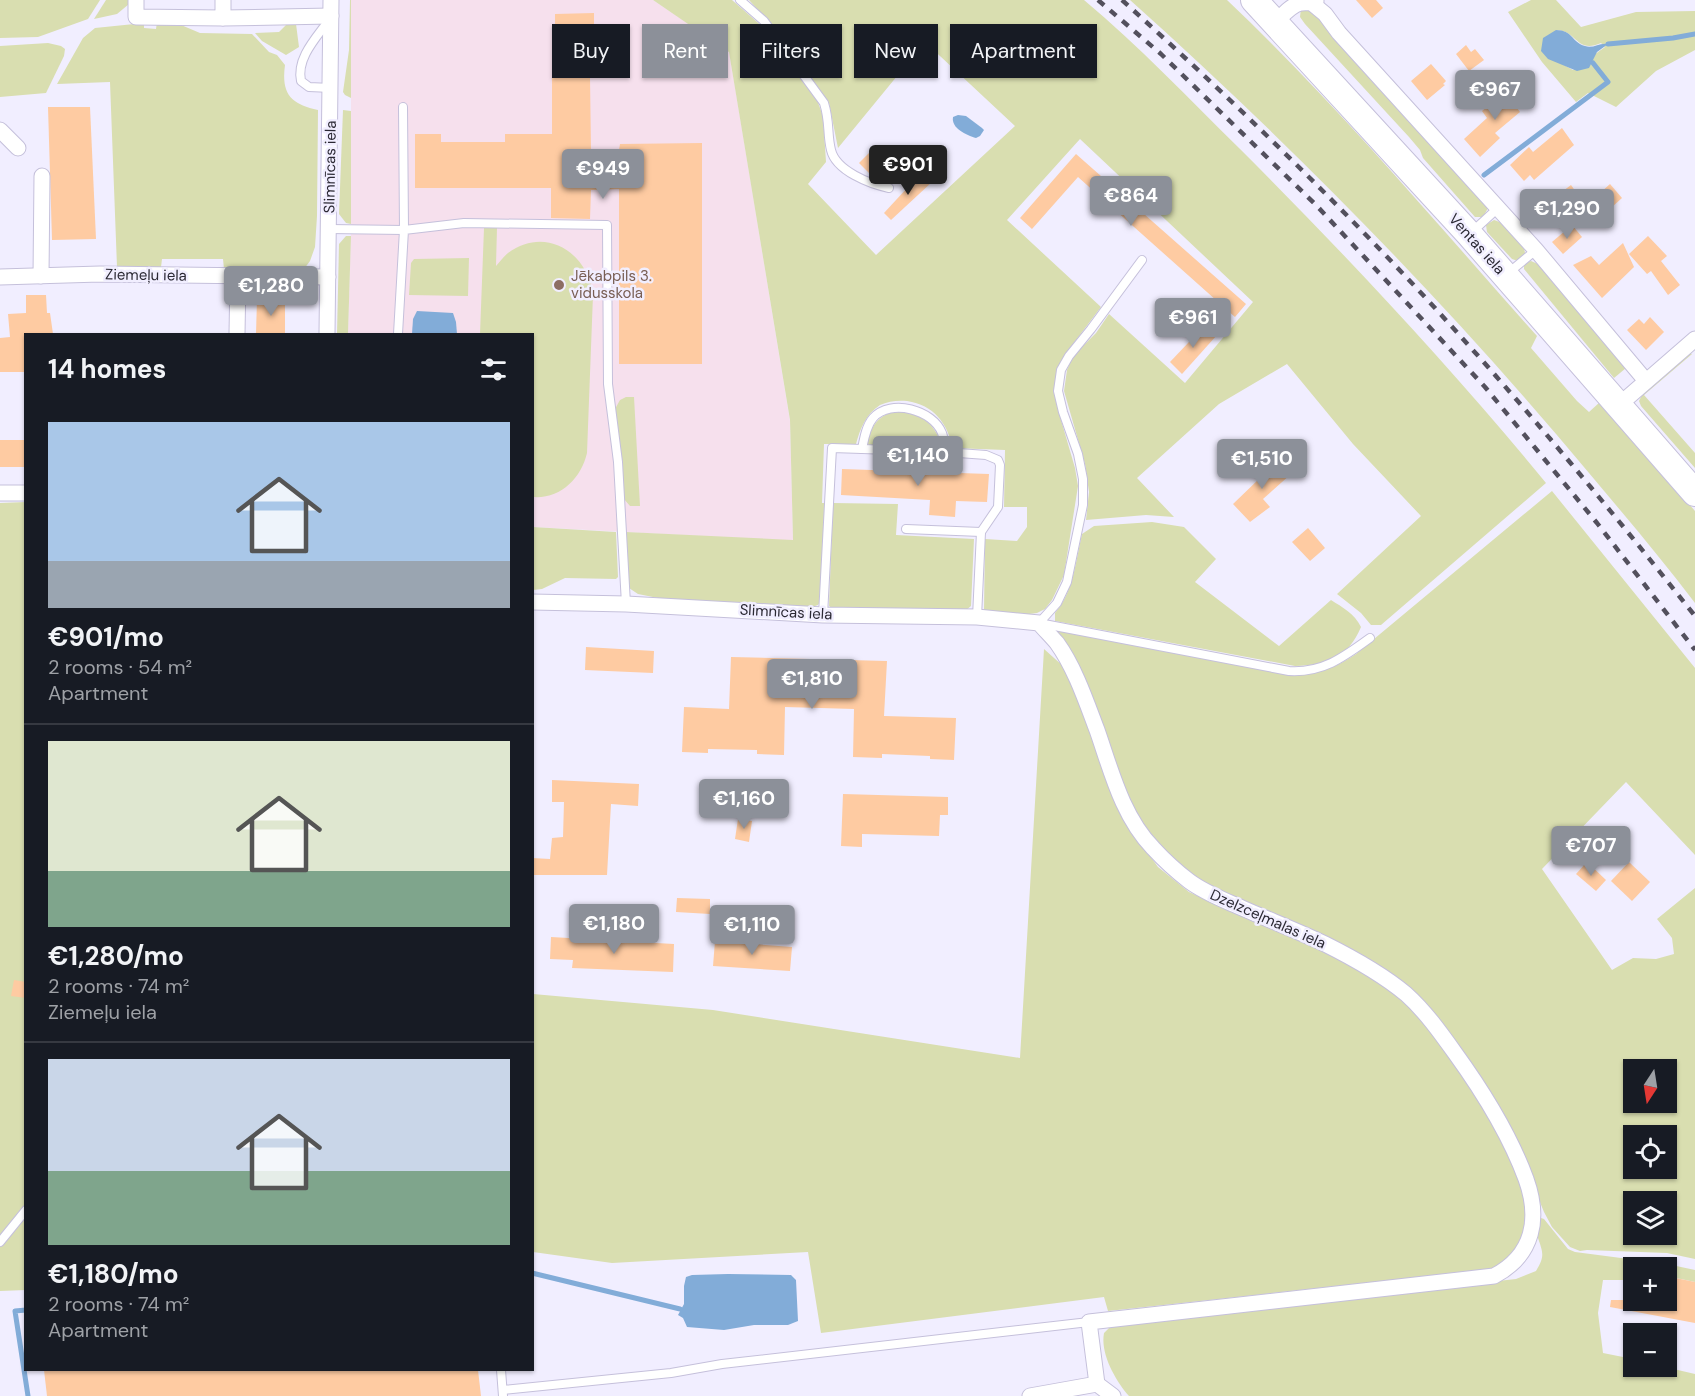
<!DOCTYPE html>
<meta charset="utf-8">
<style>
body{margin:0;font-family:"DM Sans",sans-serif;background:#242831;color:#f1f3f6;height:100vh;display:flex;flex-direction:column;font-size:22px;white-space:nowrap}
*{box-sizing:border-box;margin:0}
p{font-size:20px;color:#9ea1a6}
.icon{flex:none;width:33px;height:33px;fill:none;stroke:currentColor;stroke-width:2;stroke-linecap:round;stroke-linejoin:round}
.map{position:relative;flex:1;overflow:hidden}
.details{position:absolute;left:24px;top:333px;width:510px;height:1038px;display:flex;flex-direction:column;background:#171b24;border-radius:0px;box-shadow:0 2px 4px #0004}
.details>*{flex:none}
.top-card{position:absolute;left:552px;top:24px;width:570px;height:54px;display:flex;gap:12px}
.needle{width:39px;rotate:192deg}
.buttons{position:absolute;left:1623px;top:1059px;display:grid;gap:12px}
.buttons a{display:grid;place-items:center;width:54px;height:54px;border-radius:0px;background:#171b24;box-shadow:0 2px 4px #0004;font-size:30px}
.price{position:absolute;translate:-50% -51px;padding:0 14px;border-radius:6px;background:#8c9099;color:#fff;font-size:20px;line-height:39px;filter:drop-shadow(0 2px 3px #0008)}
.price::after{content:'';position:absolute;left:50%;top:36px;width:18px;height:14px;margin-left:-9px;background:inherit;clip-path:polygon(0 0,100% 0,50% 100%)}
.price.selected{background:#222;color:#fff}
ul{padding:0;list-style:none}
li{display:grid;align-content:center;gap:12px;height:318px;padding:0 24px}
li+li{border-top:2px solid #363941}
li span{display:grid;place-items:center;height:186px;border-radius:0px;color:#555}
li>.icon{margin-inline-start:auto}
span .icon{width:108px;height:108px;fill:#fffc;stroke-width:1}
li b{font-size:26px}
h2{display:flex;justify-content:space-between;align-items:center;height:72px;padding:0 24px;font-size:26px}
.chip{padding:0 21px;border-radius:0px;background:#171b24;box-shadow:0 2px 4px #0004;font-size:21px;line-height:54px}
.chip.selected{background:#8c9099;color:#fff}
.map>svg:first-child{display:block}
.education{fill:#f6e0ed}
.green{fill:#d9deb0;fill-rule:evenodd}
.water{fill:#82acd8}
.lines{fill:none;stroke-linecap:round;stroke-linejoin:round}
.stream{stroke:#82acd8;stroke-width:5}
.building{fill:#fecba2}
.service-casing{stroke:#c5c0db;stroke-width:10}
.minor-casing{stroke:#c5c0db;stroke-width:17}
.trunk-casing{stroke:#c5c0db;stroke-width:28}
.service{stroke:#fff;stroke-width:8}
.minor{stroke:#fff;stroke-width:15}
.trunk{stroke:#fff;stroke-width:26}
.rail{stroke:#53505d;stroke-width:4.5;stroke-dasharray:8 8;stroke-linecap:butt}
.education-dot{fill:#8d6e63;stroke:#f1eeff;stroke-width:2}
.labels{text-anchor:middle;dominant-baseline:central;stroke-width:5;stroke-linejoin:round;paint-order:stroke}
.street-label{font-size:15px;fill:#2b2934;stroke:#f1eeff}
.education-label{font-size:15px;fill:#785e54;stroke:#f1eeff;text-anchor:start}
</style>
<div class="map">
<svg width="1695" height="1396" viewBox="0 0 1695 1396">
<rect width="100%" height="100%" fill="#f1eeff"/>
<polygon class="education" points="351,0 653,0 729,51 790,421 793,541 533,527 532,334 348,334 351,230"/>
<g class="green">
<polygon points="0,0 100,0 88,19 38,37 0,38"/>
<polygon points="106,0 129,0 129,4 117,14 94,19"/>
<polygon points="350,0 351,0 351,98 345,95 343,92 349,50"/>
<path d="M653 0H732L764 28 817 100 823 116 826 162 808 184 876 255 1015 126 925 42 838 148 829 103 768 21 749 0H1084C1139 46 1188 98 1239 148 1346 255 1450 366 1546 483L1381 625H1371L1361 613 1337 594 1421 516 1353 444 1287 364 1219 404 1137 478 1174 517 1146 515 1086 520 1089 492 1085 464 1064 391 1067 370 1073 356 1096 333 1109 314 1185 383 1253 302 1080 139 1007 220 1101 307 1070 348 1061 363 1055 385 1059 413 1075 468 1078 486 1064 575 1052 600 1045 609 1037 613 1022 615 984 610 985 539 1017 541 1027 527V507H1004L1005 450 953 448C947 423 934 405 907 401 899 400 888 401 880 405 866 414 860 429 856 444H824L822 503H824L823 587 821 600 818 605 812 607 673 601 638 594 629 588 626 532 793 540 790 420 729 52Z"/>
<path d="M1130 0H1227C1338 105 1436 223 1537 336L1531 348 1577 401 1589 412 1600 402 1695 511V603C1661 558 1625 516 1589 473 1448 304 1294 147 1130 0Z"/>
<path d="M1531 0H1556L1581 27 1636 12 1695 11V50L1656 71 1616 107 1588 93 1576 102 1542 62 1508 12ZM1556 30C1577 30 1576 54 1601 43L1605 47 1573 70 1564 65Z"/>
<polygon points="1301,8 1315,11 1486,204 1488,208 1483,217 1475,217 1423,158 1420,150 1409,137 1305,24 1300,17"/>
<path d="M157 22H174L200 33 252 34 269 52 277 55 285 65C281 94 291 104 318 110L317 216 315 247 310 261 304 269H224L223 259H162L161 267H117L110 82 57 84 83 38 95 28 144 23V28L156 29Z"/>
<polygon points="296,24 299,47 286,55 262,41 255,33 279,32 286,25"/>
<polygon points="48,43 61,46 65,49 64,56 46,93 0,97 0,46"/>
<polygon points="343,110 351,111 351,224 346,223 339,214"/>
<path d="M1494 220C1506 223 1526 243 1525 255L1518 261 1512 259 1487 232 1486 225Z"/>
<path d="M484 228H497L496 266C500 262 503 257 508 253 546 225 588 253 593 295L587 453C581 479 560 499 533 497L532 334H480Z"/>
<polygon points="346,236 351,236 348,334 337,334 339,244"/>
<polygon points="469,258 468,296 409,295 411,263 414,259"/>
<polygon points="1531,261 1540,265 1626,368 1614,378 1524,269 1524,264"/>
<polygon points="1690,353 1692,354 1644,395 1695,453 1695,468 1641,406 1639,401 1643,393"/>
<polygon points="626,397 634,397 640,506 630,506 624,499 622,459 615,409 620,400"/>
<path d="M902 410C924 416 936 425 942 447L866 445C871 424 880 413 902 410Z"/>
<path d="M1552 491 1695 668V855L1626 782 1542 869 1612 970 1633 958 1656 959 1674 954 1672 938 1657 919 1695 888V1259L1667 1253 1587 1250 1580 1251 1570 1247 1552 1227 1544 1212 1513 1136 1489 1090 1432 1012 1258 906C1211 894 1165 862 1139 821L1055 631H1064L1290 674C1316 676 1335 668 1356 654ZM1634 1070H1666V1102H1634ZM1634 1136H1666V1168H1634ZM1634 1202H1666V1234H1634Z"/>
<polygon points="26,502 26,1290 0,1291 0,503"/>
<polygon points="833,503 898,504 896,535 974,539 971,606 965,611 833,609 829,606"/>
<path d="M1152 522 1184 527 1216 559 1195 582 1279 646 1331 600C1342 607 1355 614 1361 627 1348 658 1327 665 1295 666L1055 621V613C1073 593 1076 560 1082 534L1094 526Z"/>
<polygon points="533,527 616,532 618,577 616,579 565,578 542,589 533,590"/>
<polygon points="1044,649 1063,666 1082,704 1131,830 1158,867 1189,892 1234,913 1297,937 1377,980 1403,999 1426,1023 1480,1097 1506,1146 1521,1184 1529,1217 1518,1247 1508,1259 1494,1268 1457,1273 1108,1311 1104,1297 821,1333 808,1252 612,1263 533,1252 533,994 713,1010 1020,1058"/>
<path d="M1538 1217 1544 1219 1568 1249 1575 1252 1667 1264 1695 1270V1282L1667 1276 1666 1268H1634L1633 1280H1603L1598 1313 1603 1353 1633 1359 1634 1366 1665 1367 1695 1374V1396H1129C1116 1381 1100 1354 1104 1333L1111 1326 1138 1321 1516 1279 1536 1271C1545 1256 1543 1253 1538 1238 1536 1232 1538 1224 1538 1217Z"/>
</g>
<g class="water">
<path d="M1556 30C1573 30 1571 42 1585 46 1593 49 1600 42 1608 44L1597 52 1589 68 1577 71 1548 59 1541 51 1543 38Z"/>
<path d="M958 115 966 116 982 128 984 130 980 136 976 138C966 135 951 128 953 117Z"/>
<polygon points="417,311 453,313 456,322 457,334 412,334 413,319"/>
<polygon points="728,1274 791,1275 796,1280 798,1321 788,1325 754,1325 724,1330 687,1327 683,1318 678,1315 684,1304 684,1286 686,1277 692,1275"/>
</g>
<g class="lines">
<g class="stream">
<polyline points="1608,44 1673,38 1695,34"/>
<polyline points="1484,175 1608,82 1593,63"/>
<polyline points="532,1273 680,1309"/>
<polyline points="26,1310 15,1311 28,1396"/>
</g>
</g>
<g class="building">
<polygon points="1356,0 1376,0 1383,8 1372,18"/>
<polygon points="594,13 594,64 603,64 603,77 590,77 591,151 619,150 620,144 702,143 702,364 619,364 619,189 591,190 590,219 551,218 551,188 415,188 415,134 441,134 441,142 505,142 505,134 552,134 552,64 555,64 555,14"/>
<polygon points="1466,45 1471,52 1475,49 1484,60 1469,71 1456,54"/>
<polygon points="1431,64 1446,81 1443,84 1445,85 1427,100 1411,81"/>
<polygon points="1513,86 1522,97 1520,99 1523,103 1517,108 1520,112 1495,133 1500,138 1480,157 1464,139 1487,118 1482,111"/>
<polygon points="48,107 90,107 96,239 52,240"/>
<polygon points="1562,128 1574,145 1534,180 1530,175 1524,181 1510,165 1529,147 1533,152"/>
<polygon points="877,145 897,167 882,180 873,177 859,163"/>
<polygon points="1076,154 1246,304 1235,317 1078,177 1032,229 1020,218"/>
<polygon points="921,173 932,182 891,220 884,213"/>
<polygon points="1610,184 1622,198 1602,216 1590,202"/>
<polygon points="1571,185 1583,202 1572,212 1559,194"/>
<polygon points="1572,225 1582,237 1563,254 1552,242"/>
<polygon points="1648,236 1667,256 1661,261 1680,285 1668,295 1651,271 1647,274 1629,254"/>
<polygon points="1623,243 1634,267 1602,298 1573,265 1591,256 1599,265"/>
<polygon points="26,295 46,295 47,313 50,313 53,334 26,334 26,372 0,372 0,338 10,337 8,314 26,313"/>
<polygon points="257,299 285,300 285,334 256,334"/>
<polygon points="1650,317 1664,332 1646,350 1627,330 1639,319 1644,324"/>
<polygon points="1206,324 1217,335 1182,374 1170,362"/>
<rect x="0" y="440" width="26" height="27"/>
<polygon points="1276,456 1291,474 1263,499 1270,507 1250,522 1233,504 1261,477 1257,473"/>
<polygon points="842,469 989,474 987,502 956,501 955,517 929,515 930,500 841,495"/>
<polygon points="1308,528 1325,548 1310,561 1292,542"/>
<polygon points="586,647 654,651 653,673 585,670"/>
<polygon points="731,657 887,661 884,716 956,718 954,760 930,759 930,756 882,754 882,758 853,757 854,709 785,707 784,755 757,754 757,750 708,749 708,753 682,752 684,707 729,709"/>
<polygon points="552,780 639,784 638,806 611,804 607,875 532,875 532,858 550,859 552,838 563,837 564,802 552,802"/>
<polygon points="843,794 948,797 948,815 940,815 939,836 862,834 862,847 841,846"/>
<polygon points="738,819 752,821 749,842 735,839"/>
<polygon points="1587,862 1606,880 1596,891 1576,874"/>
<polygon points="1629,862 1650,882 1632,901 1611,881"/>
<polygon points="677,898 710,899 710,914 676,912"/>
<polygon points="551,937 674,944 673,972 572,968 573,960 550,959"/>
<polygon points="715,941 792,947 790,971 713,966"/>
<polygon points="14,980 26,982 26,998 11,996"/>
<polygon points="1666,1276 1695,1282 1695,1323 1610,1307 1611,1300 1666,1300"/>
<polygon points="44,1370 478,1370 481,1396 47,1396"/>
</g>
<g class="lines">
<defs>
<g id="service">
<path d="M740 0 764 21 824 103C830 122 827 134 831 150 836 171 870 184 889 188"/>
<path d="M329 20C317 37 296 58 301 81L309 87 331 88"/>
<polyline points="329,229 404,230 403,107"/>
<polyline points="1473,231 1498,208"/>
<polyline points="1507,274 1536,250"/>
<polyline points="398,334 404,230 464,223 607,225 608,384 618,462 626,604"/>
<polyline points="862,449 945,452 986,455 998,460 1000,465 998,507 981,532 977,617"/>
<polyline points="906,529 981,532"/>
<path d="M823 615 832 448 862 449C864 439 866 426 873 418 891 398 933 410 942 433 944 438 944 446 945 452"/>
<polyline points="1039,623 1057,603 1067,582 1083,505 1083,479 1078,454 1063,412 1058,391 1061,370 1069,356 1091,329 1142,260"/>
<path d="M1044 624 1289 671C1323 673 1344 657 1370 638"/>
<polyline points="0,1242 26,1210"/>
<polyline points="501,1370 503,1396"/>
<polyline points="503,1390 671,1373 722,1364 1089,1322"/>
</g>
<g id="minor">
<polyline points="136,0 136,17 223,18 223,0"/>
<polyline points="1308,0 1325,14 1339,33 1536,250 1646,381"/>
<polyline points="223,18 331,16"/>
<path d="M1276 22C1283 15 1291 5 1301 3 1307 2 1310 4 1316 1"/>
<polyline points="0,130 18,148"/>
<polyline points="41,276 42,176"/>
<polyline points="0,277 100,274 328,277"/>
<polyline points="237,334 238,276"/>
<polyline points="327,334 331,0"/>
<polyline points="1619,405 1695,339"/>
<polyline points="0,493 26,493"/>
<path d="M532 602 626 604 823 615 977 617 1039 623C1045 630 1051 636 1057 643 1075 668 1086 701 1097 730 1111 770 1122 816 1153 848 1164 860 1176 871 1189 881 1205 893 1224 900 1242 908 1269 920 1298 931 1325 944 1353 958 1382 974 1406 994 1425 1011 1440 1032 1455 1053 1484 1093 1509 1133 1526 1179 1540 1218 1534 1255 1494 1276L1089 1322 1097 1384 1113 1396"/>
<polyline points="1030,1396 1097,1384"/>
</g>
<polyline id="trunk" points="1254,0 1469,234 1695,493"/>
</defs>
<use href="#service" class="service-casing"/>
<use href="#minor" class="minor-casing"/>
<use href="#trunk" class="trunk-casing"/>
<use href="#service" class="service"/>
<use href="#minor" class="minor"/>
<use href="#trunk" class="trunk"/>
<g class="rail">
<polyline points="1098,0 1161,54 1316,205 1485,387 1597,523 1695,650"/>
<path d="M1122 0C1226 94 1327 192 1423 295 1518 398 1608 506 1695 616"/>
</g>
</g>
<circle class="education-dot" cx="559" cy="285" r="6"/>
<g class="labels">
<g class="street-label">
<text transform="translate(330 167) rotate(-89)">Slimnīcas iela</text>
<text transform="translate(1477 244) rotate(48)">Ventas iela</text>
<text transform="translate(146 275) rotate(1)">Ziemeļu iela</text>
<text transform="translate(786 612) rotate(3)">Slimnīcas iela</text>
<text transform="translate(1268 919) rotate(24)">Dzelzceļmalas iela</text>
</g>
<g class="education-label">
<text x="571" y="276">Jēkabpils 3.<tspan x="571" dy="17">vidusskola</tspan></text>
</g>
</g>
</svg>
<div class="buttons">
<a><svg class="needle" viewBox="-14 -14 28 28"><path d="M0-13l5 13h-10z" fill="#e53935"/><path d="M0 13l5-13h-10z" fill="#9ea1a6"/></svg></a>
<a><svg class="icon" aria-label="locate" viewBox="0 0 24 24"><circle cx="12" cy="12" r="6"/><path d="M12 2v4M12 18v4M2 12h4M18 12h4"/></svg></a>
<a><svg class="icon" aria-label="layers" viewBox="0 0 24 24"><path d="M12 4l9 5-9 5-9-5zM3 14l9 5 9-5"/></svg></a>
<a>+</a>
<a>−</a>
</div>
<b class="price" style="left:1495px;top:121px">€967</b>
<b class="price selected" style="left:908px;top:196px">€901</b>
<b class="price" style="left:603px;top:200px">€949</b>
<b class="price" style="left:1131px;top:227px">€864</b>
<b class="price" style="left:1567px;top:240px">€1,290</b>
<b class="price" style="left:271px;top:317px">€1,280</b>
<b class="price" style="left:1193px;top:349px">€961</b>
<b class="price" style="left:918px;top:487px">€1,140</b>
<b class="price" style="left:1262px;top:490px">€1,510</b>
<b class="price" style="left:812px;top:710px">€1,810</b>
<b class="price" style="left:744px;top:830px">€1,160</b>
<b class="price" style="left:1591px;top:877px">€707</b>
<b class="price" style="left:614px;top:955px">€1,180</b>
<b class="price" style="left:752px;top:956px">€1,110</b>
<div class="top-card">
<a class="chip">Buy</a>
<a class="chip selected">Rent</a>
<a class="chip">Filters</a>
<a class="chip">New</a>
<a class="chip">Apartment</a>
</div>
<section class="details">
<h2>14 homes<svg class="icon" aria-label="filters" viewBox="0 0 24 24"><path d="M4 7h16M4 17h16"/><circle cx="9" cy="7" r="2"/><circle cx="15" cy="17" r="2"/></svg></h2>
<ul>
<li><span style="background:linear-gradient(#a9c7e8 75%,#9aa5b1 0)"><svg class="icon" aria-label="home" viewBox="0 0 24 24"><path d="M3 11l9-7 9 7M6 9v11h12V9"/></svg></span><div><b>€901/mo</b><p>2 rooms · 54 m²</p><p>Apartment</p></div></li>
<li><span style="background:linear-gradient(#dfe7d0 70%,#7fa58c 0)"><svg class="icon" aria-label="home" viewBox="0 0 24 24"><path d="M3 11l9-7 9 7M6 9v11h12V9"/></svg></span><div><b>€1,280/mo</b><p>2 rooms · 74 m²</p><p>Ziemeļu iela</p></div></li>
<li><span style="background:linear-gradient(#c9d6e8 60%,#7fa58c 0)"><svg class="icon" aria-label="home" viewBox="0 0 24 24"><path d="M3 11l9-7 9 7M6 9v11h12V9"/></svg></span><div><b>€1,180/mo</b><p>2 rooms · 74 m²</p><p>Apartment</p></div></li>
</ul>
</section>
</div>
